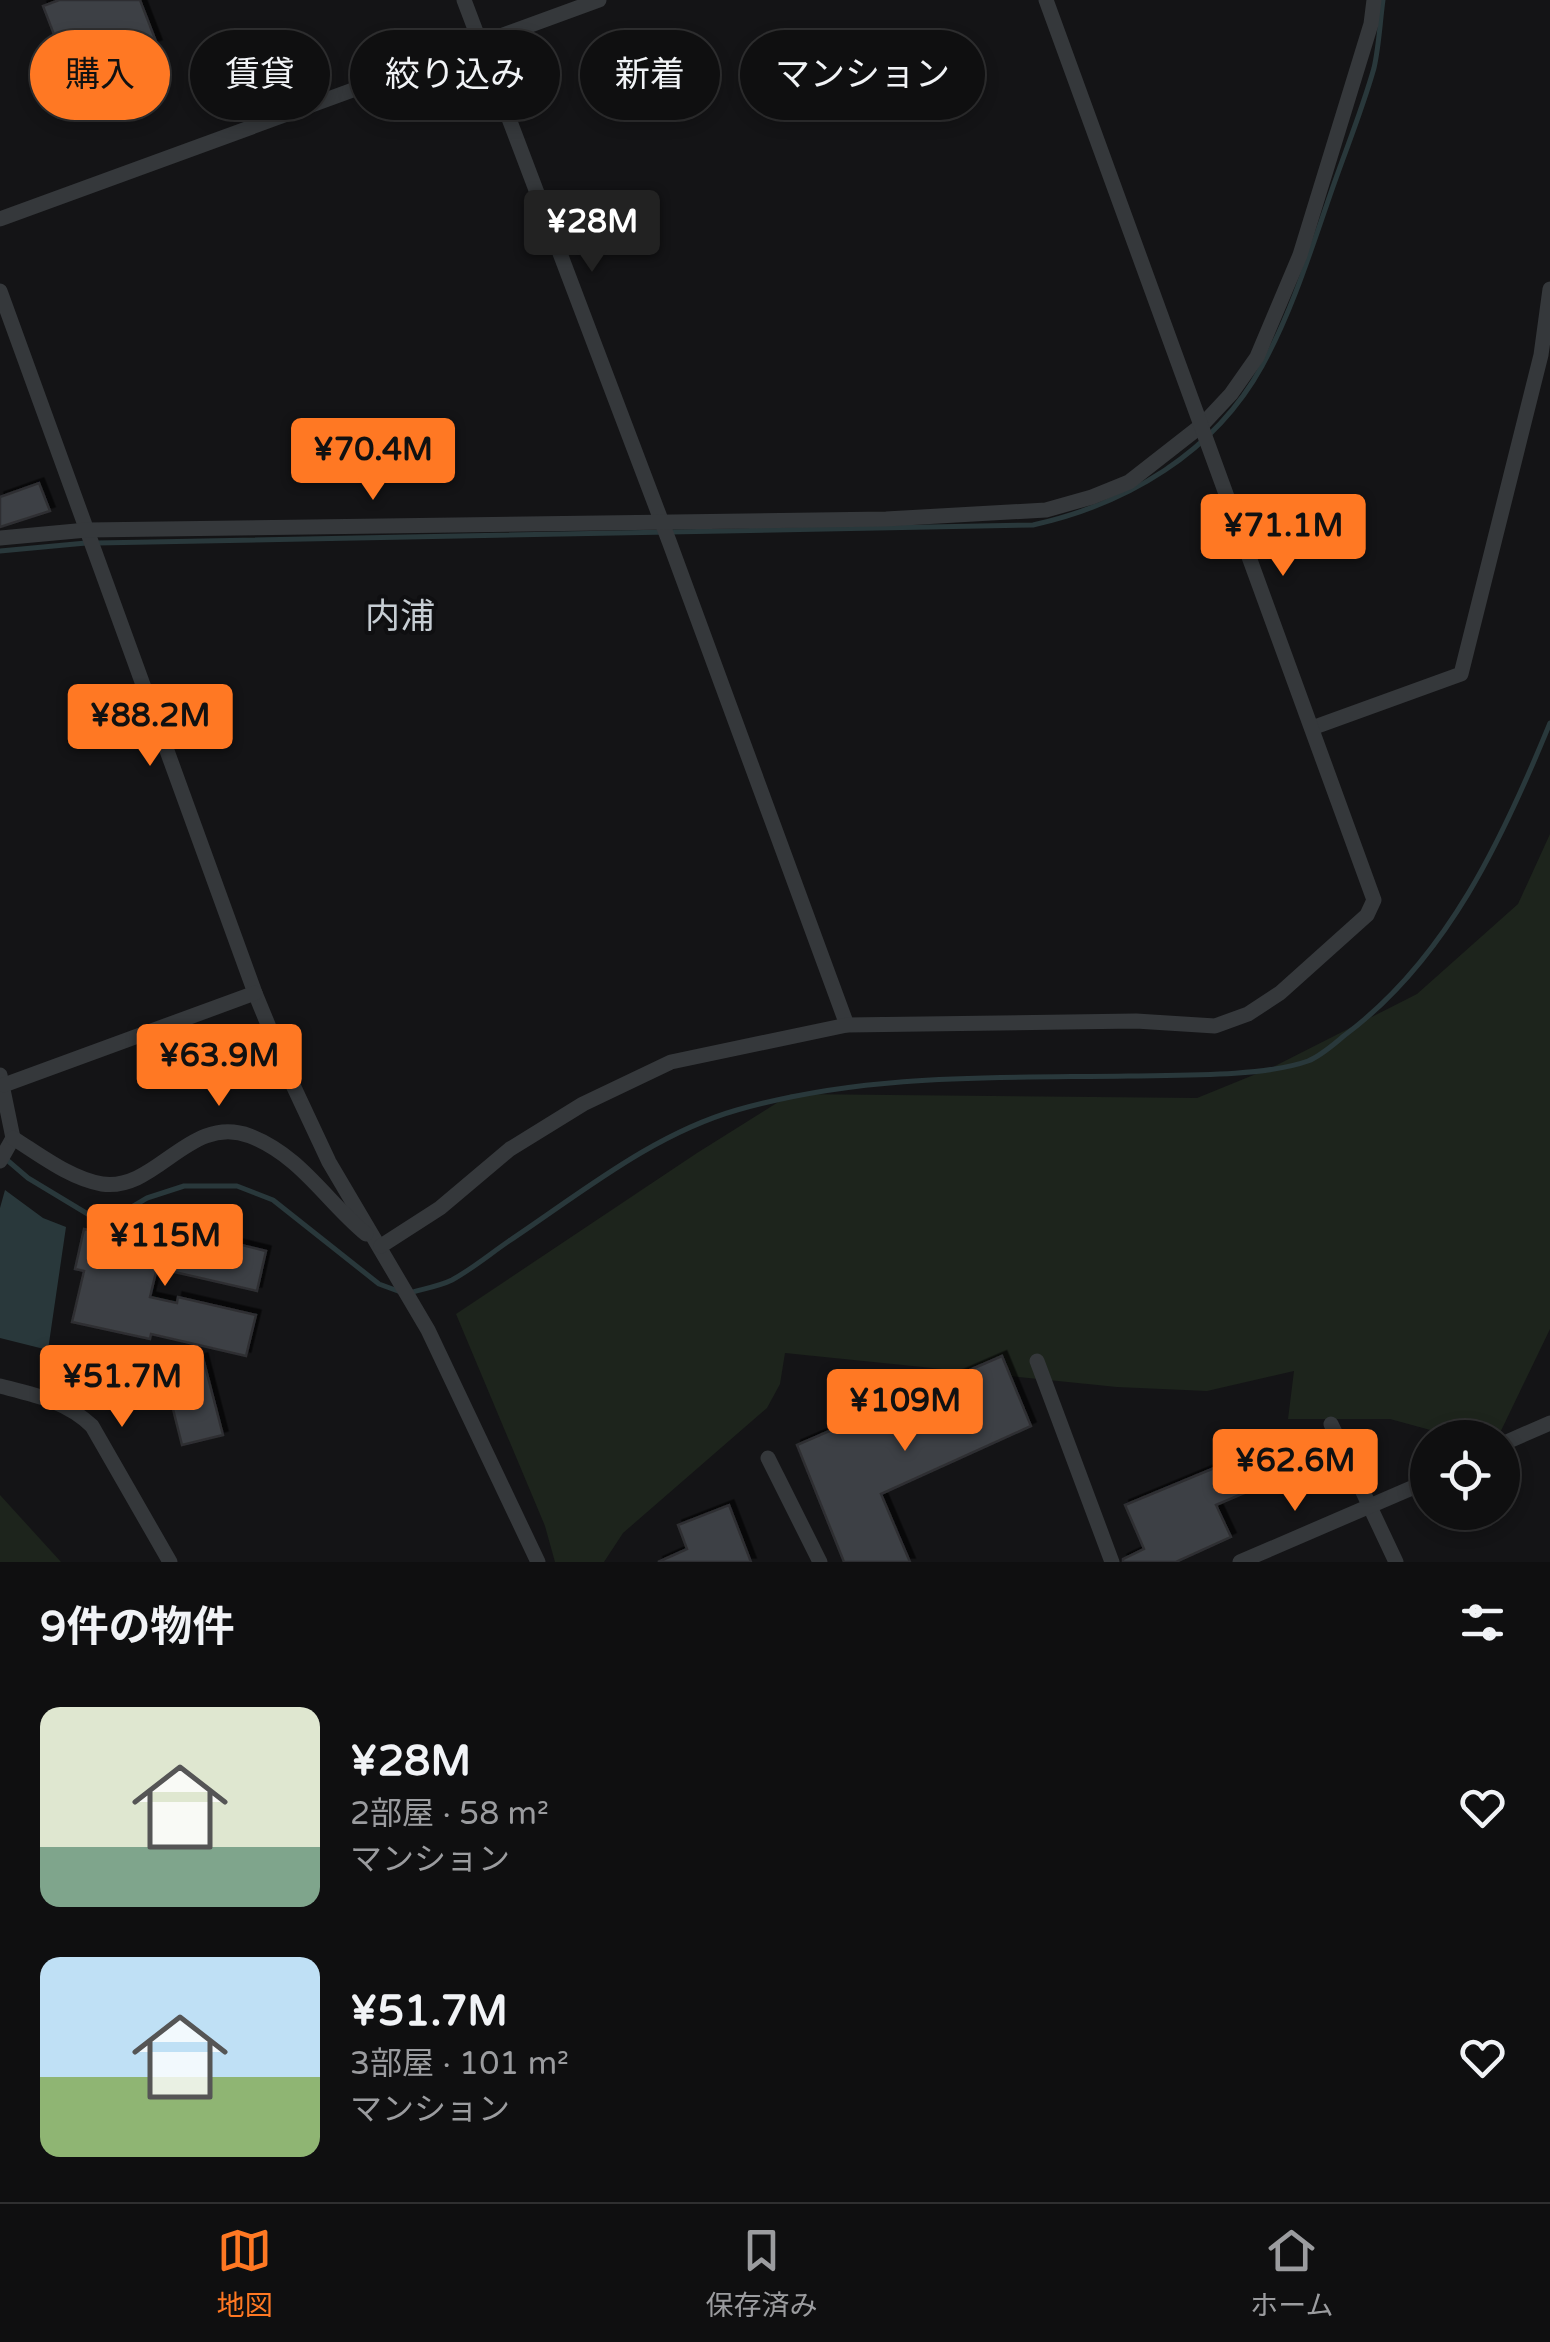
<!DOCTYPE html>
<html lang="ja">
<meta charset="utf-8">
<style>
body{margin:0;font-family:"Varela Round","Noto Sans JP",sans-serif;background:#181819;color:#f1f3f6;height:100vh;display:flex;flex-direction:column;font-size:38px;white-space:nowrap}
*{box-sizing:border-box;margin:0}
p{font-size:32px;color:#9b9c9f}
.icon{flex:none;width:55px;height:55px;fill:none;stroke:currentColor;stroke-width:2;stroke-linecap:round;stroke-linejoin:round}
.map{position:relative;height:1562px;overflow:hidden}
.side{display:flex;flex-direction:column;background:#0f0f10;flex:1}
.side>*{flex:none}
.top-card{position:absolute;left:30px;top:30px;width:1000px;height:90px;display:flex;gap:20px}
.fabs{position:absolute;left:1410px;top:1420px;display:grid;gap:20px}
.fabs a{display:grid;place-items:center;width:110px;height:110px;border-radius:50%;background:#0f0f10;box-shadow:0 5px 15px #0003,0 0 0 2px #2f2f30;font-size:50px}
.price{position:absolute;translate:-50% -85px;padding:0 22px;border-radius:10px;background:#ff7823;color:#111;font-size:32px;line-height:65px;filter:drop-shadow(0 2px 5px #0008)}
.price::after{content:'';position:absolute;left:50%;top:60px;width:30px;height:22px;margin-left:-15px;background:inherit;clip-path:polygon(0 0,100% 0,50% 100%)}
.price.selected{background:#222;color:#fff}
ul{padding:0;list-style:none}
li{display:flex;align-items:center;gap:30px;height:250px;padding:0 40px}
li span{display:grid;place-items:center;flex:none;width:280px;height:200px;border-radius:20px;color:#555}
li>.icon{margin-inline-start:auto}
span .icon{width:120px;height:120px;fill:#fffc;stroke-width:1}
li b{font-size:42px}
h2{display:flex;justify-content:space-between;align-items:center;height:120px;padding:0 40px;font-size:42px}
.tag{padding:0 35px;border-radius:45px;background:#0f0f10;box-shadow:0 5px 15px #0003,0 0 0 2px #2f2f30;font-size:35px;line-height:90px}
.tag.selected{background:#ff7823;color:#111}
.tabs{display:flex;justify-content:space-around;align-items:center;height:140px;border-top:2px solid #2f2f30;background:#0f0f10;font-size:28px;color:#9b9c9f}
.tabs a{display:grid;justify-items:center;gap:5px}
.tabs .selected{color:#ff7823}
.map>svg:first-child{display:block}
.green{fill:#1d241c}
.water{fill:#29383b}
.lines{fill:none;stroke-linecap:round;stroke-linejoin:round}
.stream{stroke:#29383b;stroke-width:5}
.building{fill:#3e4044;stroke:#2e2f32;stroke-width:2.5;filter:url(#shadow)}
.minor{stroke:#35383b;stroke-width:15}
.labels{text-anchor:middle;dominant-baseline:central;stroke-width:8;stroke-linejoin:round;paint-order:stroke}
.neighbourhood-label{font-size:35px;fill:#c6cdd3;stroke:#0f0f11}
</style>
<div class="map">
<svg width="1550" height="1562" viewBox="0 0 1550 1562">
<defs>
<filter id="shadow"><feDropShadow dx="4.5" dy="-4.5" stdDeviation="0" flood-color="#0009"/></filter>
</defs>
<rect width="100%" height="100%" fill="#141416"/>
<g class="green">
<polygon points="1550,834 1550,1329 1498,1437 1456,1437 1390,1419 1288,1419 1294,1371 1207,1391 1117,1387 785,1353 780,1384 767,1408 623,1533 604,1562 555,1562 545,1526 456,1314 697,1153 791,1094 1197,1098 1273,1067 1417,994 1518,904"/>
<polygon points="0,1495 61,1562 0,1562"/>
</g>
<polygon class="water" points="5,1190 43,1218 66,1227 48,1350 0,1338 0,1208"/>
<g class="lines">
<g class="stream">
<path d="M97 543 1033 525C1127 504 1214 453 1262 366 1290 315 1308 259 1327 204 1342 159 1361 114 1374 68 1379 46 1380 22 1383 0"/>
<polyline points="0,551 86,543"/>
<polyline points="7,1160 28,1178 91,1216 115,1217 147,1198 184,1186 237,1186 273,1200 379,1284 398,1291"/>
<path d="M409 1293C423 1289 440 1286 452 1280 472 1269 490 1254 509 1241 581 1193 653 1134 737 1110 867 1073 994 1078 1128 1076 1176 1075 1264 1077 1308 1061 1321 1056 1334 1044 1345 1035 1447 959 1503 838 1550 723"/>
</g>
</g>
<g class="building">
<polygon points="59,0 140,0 157,44 70,76 43,6"/>
<polygon points="39,483 50,511 0,527 0,497"/>
<polygon points="84,1229 184,1252 189,1232 266,1251 257,1291 157,1268 150,1297 177,1303 178,1297 256,1315 246,1356 151,1334 150,1339 72,1322 84,1271 75,1269"/>
<polygon points="1002,1356 1031,1426 881,1494 910,1562 844,1562 797,1445"/>
<polygon points="203,1358 223,1435 182,1445 163,1369"/>
<polygon points="1236,1459 1249,1491 1216,1505 1231,1537 1176,1562 1123,1562 1123,1559 1144,1549 1125,1505"/>
<polygon points="729,1505 751,1562 658,1562 687,1549 678,1525"/>
</g>
<g class="lines">
<g class="minor">
<polyline points="464,0 669,541 847,1025"/>
<polyline points="0,219 599,0"/>
<polyline points="0,291 255,993 292,1083 329,1162 428,1330 538,1562"/>
<polyline points="0,538 87,530 886,519 1046,510 1092,497 1129,482 1202,425 1231,394 1257,357 1300,255 1371,24 1374,0"/>
<polyline points="1312,728 1461,674 1541,355 1550,289"/>
<polyline points="0,1075 13,1138 0,1161"/>
<polyline points="4,1085 255,993"/>
<path d="M13 1138C40 1155 71 1179 102 1184 157 1192 189 1113 250 1136 301 1156 326 1201 366 1234"/>
<polyline points="381,1246 440,1208 510,1149 583,1104 671,1062 847,1025 1136,1021 1215,1026 1248,1014 1280,993 1367,915 1374,900 1046,0"/>
<polyline points="1037,1361 1112,1562"/>
<path d="M0 1386C35 1395 66 1401 92 1426L170 1562"/>
<polyline points="1331,1424 1396,1562"/>
<polyline points="1502,1444 1550,1423"/>
<polyline points="768,1458 820,1562"/>
<polyline points="1240,1562 1428,1481"/>
</g>
</g>
<g class="labels">
<g class="neighbourhood-label">
<text x="400" y="617">内浦</text>
</g>
</g>
</svg>
<div class="fabs">
<a><svg class="icon" aria-label="locate" viewBox="0 0 24 24"><circle cx="12" cy="12" r="6"/><path d="M12 2v4M12 18v4M2 12h4M18 12h4"/></svg></a>
</div>
<b class="price selected" style="left:592px;top:275px">¥28M</b>
<b class="price" style="left:373px;top:503px">¥70.4M</b>
<b class="price" style="left:1283px;top:579px">¥71.1M</b>
<b class="price" style="left:150px;top:769px">¥88.2M</b>
<b class="price" style="left:219px;top:1109px">¥63.9M</b>
<b class="price" style="left:165px;top:1289px">¥115M</b>
<b class="price" style="left:122px;top:1430px">¥51.7M</b>
<b class="price" style="left:905px;top:1454px">¥109M</b>
<b class="price" style="left:1295px;top:1514px">¥62.6M</b>
<div class="top-card">
<a class="tag selected">購入</a>
<a class="tag">賃貸</a>
<a class="tag">絞り込み</a>
<a class="tag">新着</a>
<a class="tag">マンション</a>
</div>
</div>
<section class="side">
<h2>9件の物件<svg class="icon" aria-label="filters" viewBox="0 0 24 24"><path d="M4 7h16M4 17h16"/><circle cx="9" cy="7" r="2"/><circle cx="15" cy="17" r="2"/></svg></h2>
<ul>
<li><span style="background:linear-gradient(#dfe7d0 70%,#7fa58c 0)"><svg class="icon" aria-label="home" viewBox="0 0 24 24"><path d="M3 11l9-7 9 7M6 9v11h12V9"/></svg></span><div><b>¥28M</b><p>2部屋 · 58 m²</p><p>マンション</p></div><svg class="icon" aria-label="heart" viewBox="0 0 24 24"><path d="M12 20l-8-8c-3-5 5-10 8-4 3-6 11-1 8 4z"/></svg></li>
<li><span style="background:linear-gradient(#bfe0f5 60%,#8fb573 0)"><svg class="icon" aria-label="home" viewBox="0 0 24 24"><path d="M3 11l9-7 9 7M6 9v11h12V9"/></svg></span><div><b>¥51.7M</b><p>3部屋 · 101 m²</p><p>マンション</p></div><svg class="icon" aria-label="heart" viewBox="0 0 24 24"><path d="M12 20l-8-8c-3-5 5-10 8-4 3-6 11-1 8 4z"/></svg></li>
</ul>
</section>
<nav class="tabs">
<a class="selected"><svg class="icon" aria-label="map" viewBox="0 0 24 24"><path d="M3 6l6-2 6 2 6-2v14l-6 2-6-2-6 2zM9 4v14M15 6v14"/></svg>地図</a>
<a><svg class="icon" aria-label="saved" viewBox="0 0 24 24"><path d="M7 4h10v16l-5-4-5 4z"/></svg>保存済み</a>
<a><svg class="icon" aria-label="home" viewBox="0 0 24 24"><path d="M3 11l9-7 9 7M6 9v11h12V9"/></svg>ホーム</a>
</nav>
